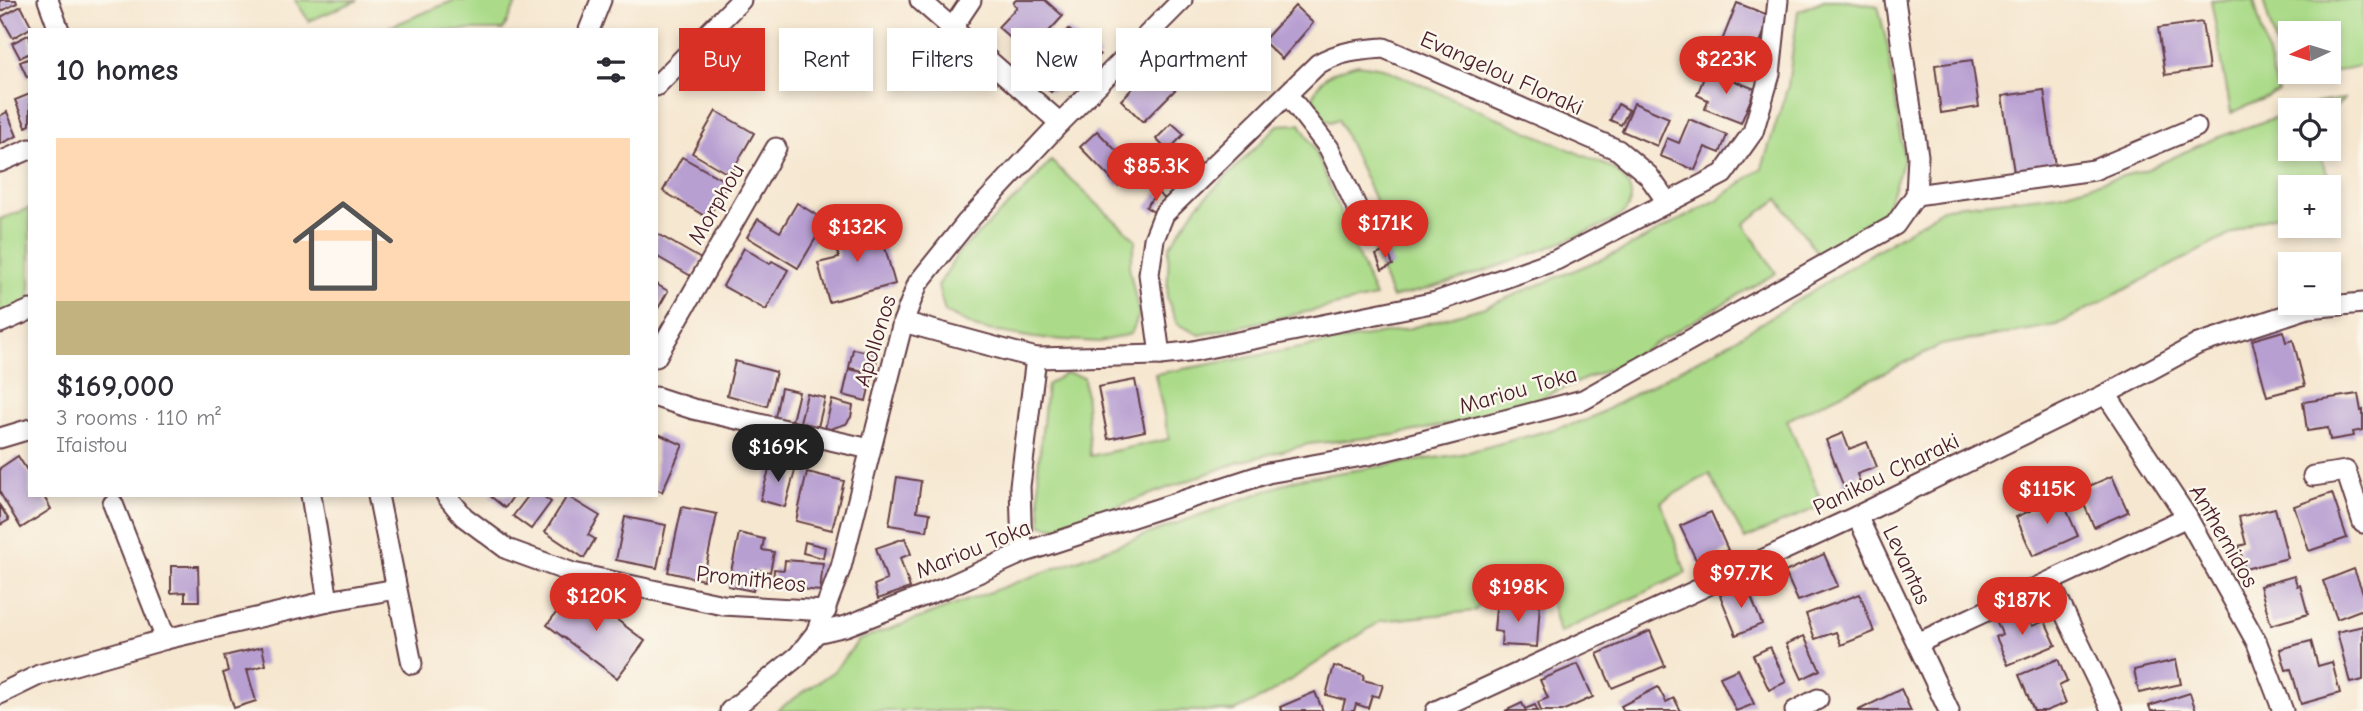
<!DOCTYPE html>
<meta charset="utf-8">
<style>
body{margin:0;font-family:"Comic Neue",sans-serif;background:#f7f7f7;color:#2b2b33;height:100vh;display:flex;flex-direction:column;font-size:26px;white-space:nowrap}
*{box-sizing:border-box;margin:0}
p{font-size:23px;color:#7c7c81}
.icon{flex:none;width:38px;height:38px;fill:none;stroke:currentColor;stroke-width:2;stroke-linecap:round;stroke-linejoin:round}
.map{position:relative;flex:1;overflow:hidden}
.drawer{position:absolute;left:28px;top:28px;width:630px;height:469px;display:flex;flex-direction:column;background:#fff;border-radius:0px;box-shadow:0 4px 10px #0003}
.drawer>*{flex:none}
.hud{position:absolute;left:679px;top:28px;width:665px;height:63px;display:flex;gap:14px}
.needle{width:46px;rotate:266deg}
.fabs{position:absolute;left:2278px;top:21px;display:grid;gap:14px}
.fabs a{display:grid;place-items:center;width:63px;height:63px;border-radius:0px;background:#fff;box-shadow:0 4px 10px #0003;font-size:35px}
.price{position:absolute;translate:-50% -60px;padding:0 16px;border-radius:24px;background:#d93025;color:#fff;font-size:23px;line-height:46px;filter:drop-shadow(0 2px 4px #0008)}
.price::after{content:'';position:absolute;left:50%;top:42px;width:21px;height:16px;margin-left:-10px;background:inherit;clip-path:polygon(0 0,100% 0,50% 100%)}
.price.on{background:#222;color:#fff}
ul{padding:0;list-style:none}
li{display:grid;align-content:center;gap:14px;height:371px;padding:0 28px}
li+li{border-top:2px solid #e1e1e2}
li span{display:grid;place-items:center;height:217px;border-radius:0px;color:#555}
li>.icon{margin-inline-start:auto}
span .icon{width:126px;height:126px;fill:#fffc;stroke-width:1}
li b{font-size:30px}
h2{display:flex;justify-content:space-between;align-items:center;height:84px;padding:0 28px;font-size:30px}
.chip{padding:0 24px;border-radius:0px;background:#fff;box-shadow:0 4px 10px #0003;font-size:24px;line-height:63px}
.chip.on{background:#d93025;color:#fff}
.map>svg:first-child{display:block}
.green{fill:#abdb89;stroke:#7a7d5a;stroke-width:2;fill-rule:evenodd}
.building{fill:#b79fd1}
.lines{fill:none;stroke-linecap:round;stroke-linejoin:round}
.minor-casing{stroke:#643d44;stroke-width:23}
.minor{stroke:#fff;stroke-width:19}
.labels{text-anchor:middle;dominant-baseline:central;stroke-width:5;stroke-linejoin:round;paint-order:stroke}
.street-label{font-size:23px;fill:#4a1f2b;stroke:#fbf7ec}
</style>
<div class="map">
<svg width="2363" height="711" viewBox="0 0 2363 711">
<rect width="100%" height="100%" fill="#fbf7ec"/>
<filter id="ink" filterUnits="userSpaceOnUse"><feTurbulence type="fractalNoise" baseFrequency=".0143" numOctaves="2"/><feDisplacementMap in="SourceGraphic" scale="14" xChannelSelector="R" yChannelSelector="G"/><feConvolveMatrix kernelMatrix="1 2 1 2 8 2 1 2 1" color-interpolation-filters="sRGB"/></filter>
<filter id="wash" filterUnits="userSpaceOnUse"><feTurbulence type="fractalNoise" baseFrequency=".00686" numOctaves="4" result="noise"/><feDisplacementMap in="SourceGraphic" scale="28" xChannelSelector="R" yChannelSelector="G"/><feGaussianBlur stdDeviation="1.57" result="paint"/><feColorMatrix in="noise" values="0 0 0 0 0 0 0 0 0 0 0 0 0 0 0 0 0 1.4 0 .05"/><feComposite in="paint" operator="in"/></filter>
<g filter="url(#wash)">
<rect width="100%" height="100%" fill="#f6e7d0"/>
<g class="green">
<polygon points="295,0 358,0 309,21"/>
<polygon points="455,0 518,0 503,30 382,30"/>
<polygon points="1824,0 1841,0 1878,6 1888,48 1904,160 1885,211 1818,254 1778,199 1744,224 1776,273 1618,365 1504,413 1395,435 1309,444 1239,462 1058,528 1041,525 1038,469 1047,385 1066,373 1084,377 1090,456 1169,439 1155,374 1407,329 1485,307 1621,251 1717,200 1762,168 1788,86 1798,11"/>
<polygon points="2211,0 2254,0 2275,83 2279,92 2231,113"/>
<path d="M2263 0H2363V65L2287 83ZM2291 33H2329V72H2291Z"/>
<path d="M1358 64 1383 68 1612 168C1635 186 1640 206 1611 222 1539 252 1468 280 1392 298L1372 247 1393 239 1338 119 1331 122 1319 118 1312 100C1319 75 1335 70 1358 64Z"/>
<polygon points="2344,99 2329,115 2329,110 2296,110 2316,103"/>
<polygon points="2291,112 2291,149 2316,149 2340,201 2329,203 2329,187 2291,187 2291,212 2256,221 2057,325 1941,345 1787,420 1823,505 1745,539 1709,474 1661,502 1686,573 1559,633 1546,581 1505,580 1474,611 1381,621 1266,696 1235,711 776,711 834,671 859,640 1298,479 1461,454 1587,420 1731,342 1946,207 2059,194 2148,169 2213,139"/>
<polygon points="1300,124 1314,148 1375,297 1200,335 1177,324 1167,298 1169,247 1197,206 1278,125"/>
<polygon points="1051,161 1136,240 1129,267 1139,315 1131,334 1099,342 1034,338 977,328 945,312 938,286 959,252 1027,188"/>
<polygon points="30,208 30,305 0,321 0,219"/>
</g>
<g id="blocks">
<g class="building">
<polygon points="0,0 16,0 17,3 0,12"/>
<polygon points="1016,0 1045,0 1063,16 1028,54 998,27 1017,7 1013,3"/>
<polygon points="1737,3 1771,16 1749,69 1716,56"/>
<polygon points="21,6 32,27 13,38 1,17"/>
<polygon points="1295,6 1313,23 1282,59 1263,41"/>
<polygon points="2202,22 2209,69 2165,75 2158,28"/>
<polygon points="1068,29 1100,55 1083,75 1073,66 1051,92 1030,75"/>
<polygon points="30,34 30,53 20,58 12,43"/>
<polygon points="30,58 30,75 27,77 20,62"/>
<polygon points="1972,60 1979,107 1941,113 1935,65"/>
<polygon points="1157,64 1179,86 1143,122 1121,100"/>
<polygon points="1707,70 1755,89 1741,123 1705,109 1708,100 1697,95"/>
<polygon points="2044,90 2055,166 2014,172 2002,96"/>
<polygon points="30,94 30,125 26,127 15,100"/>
<polygon points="1634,103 1669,118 1657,146 1622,131"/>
<polygon points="1618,104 1629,110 1621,125 1610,120"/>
<polygon points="716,111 754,133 730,175 692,153"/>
<polygon points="7,112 17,136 0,144 0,116"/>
<polygon points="1689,119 1727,135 1720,153 1705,147 1695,170 1660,156 1667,138 1679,143"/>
<polygon points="1172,123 1184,134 1168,151 1156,139"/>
<polygon points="1097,131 1135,170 1118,186 1080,147"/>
<polygon points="682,157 728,183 708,218 663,191"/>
<polygon points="1157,192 1165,199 1155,213 1146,207"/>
<polygon points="797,203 826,221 798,268 747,237 758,219 780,232"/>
<polygon points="878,222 895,284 829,302 818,263 839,258 833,234"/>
<polygon points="656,233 701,259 691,276 656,256"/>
<polygon points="744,248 770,264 772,261 788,270 766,310 723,286"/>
<polygon points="1387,250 1393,265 1382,270 1376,255"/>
<polygon points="656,284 668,291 656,312"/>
<polygon points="2283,331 2286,342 2293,340 2305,386 2267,396 2252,340"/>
<polygon points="853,349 878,354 874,373 849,368"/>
<polygon points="735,361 776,372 767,406 727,395"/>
<polygon points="849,369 862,372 861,378 871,380 866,401 843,395"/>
<polygon points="1135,380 1145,431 1108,439 1098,387"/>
<polygon points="781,388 799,392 792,421 775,417"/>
<polygon points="807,394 825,398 818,427 800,422"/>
<polygon points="2358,394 2361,411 2363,410 2363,430 2353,432 2354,436 2330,440 2328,428 2307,431 2303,402"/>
<polygon points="832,400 853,406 851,417 846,424 830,429 825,428"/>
<polygon points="656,433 683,445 662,492 656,489"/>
<polygon points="1843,433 1849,449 1867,442 1877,467 1857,474 1862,487 1846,493 1826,440"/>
<polygon points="18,456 30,475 30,495 43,495 51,509 21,528 0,493 0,468"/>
<polygon points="772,460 796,467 785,507 760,500"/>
<polygon points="807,472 844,481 832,530 796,521"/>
<polygon points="2112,476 2128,512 2094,527 2078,491"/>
<polygon points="897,477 921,481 917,511 930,513 927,531 889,525"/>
<polygon points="2332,493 2347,538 2309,551 2294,506"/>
<polygon points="489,495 514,495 505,508"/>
<polygon points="529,495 542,495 551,502 531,529 513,516"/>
<polygon points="567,496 600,516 588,535 595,539 584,558 545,532"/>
<polygon points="2061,497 2078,536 2033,556 2016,517"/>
<polygon points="0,506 9,520 0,525"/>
<polygon points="682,507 717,514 703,580 668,572"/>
<polygon points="2275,508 2288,558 2245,569 2239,546 2246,544 2239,517"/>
<polygon points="1711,512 1728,550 1698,564 1680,526"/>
<polygon points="625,517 666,525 657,568 616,560"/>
<polygon points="739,533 764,539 762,550 774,552 770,572 757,570 753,591 728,586"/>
<polygon points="905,538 911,554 900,558 910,588 878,599 874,585 887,580 876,548"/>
<polygon points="805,542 825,547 823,558 803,553"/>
<polygon points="1824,554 1838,586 1798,601 1785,572"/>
<polygon points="785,560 823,563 820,591 773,586 774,569 784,570"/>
<polygon points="171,566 198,566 199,601 185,601 185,592 171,593"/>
<polygon points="2354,569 2363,593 2363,609 2337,619 2323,581"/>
<polygon points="2294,576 2297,586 2300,585 2308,614 2271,625 2260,586"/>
<polygon points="1746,584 1762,624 1736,635 1720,595"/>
<polygon points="575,588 645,641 617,678 547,625"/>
<polygon points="1860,594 1874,632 1841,645 1836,632 1815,639 1806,614"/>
<polygon points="1512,601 1540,603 1537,647 1501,645 1502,632 1494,631 1496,608"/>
<polygon points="2024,608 2032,626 2045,621 2056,645 2008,665 1996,637 2002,634 1996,620"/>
<polygon points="2363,626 2363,680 2350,683 2337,632"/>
<polygon points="1650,631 1665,666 1612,688 1597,654"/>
<polygon points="1804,636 1820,670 1802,679 1786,644"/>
<polygon points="2311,641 2318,666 2332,662 2340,693 2301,704 2291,669 2286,670 2280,649"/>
<polygon points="262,647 266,665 247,670 256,701 234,708 223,673 228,671 224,656"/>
<polygon points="1770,647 1786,682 1769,690 1753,655"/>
<polygon points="2058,659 2067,682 2059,686 2066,703 2046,711 2034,711 2019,675"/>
<polygon points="2176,660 2181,684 2139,693 2134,670"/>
<polygon points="1578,664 1593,697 1562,711 1541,711 1538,702 1548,698 1540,680"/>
<polygon points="1334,666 1364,675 1363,680 1383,685 1379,697 1372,695 1368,708 1356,704 1354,711 1342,711 1345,700 1326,695"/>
<polygon points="1738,669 1754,704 1736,711 1720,677"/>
<polygon points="1658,687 1666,702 1674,698 1681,711 1624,711 1621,706"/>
<polygon points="1901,689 1911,711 1857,711"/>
<polygon points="1315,692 1323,711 1282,711 1280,707"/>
<polygon points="2190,693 2196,711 2151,711 2149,706"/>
<polygon points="1522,703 1525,709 1535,705 1538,711 1505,711"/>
</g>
</g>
</g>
<g filter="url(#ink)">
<use href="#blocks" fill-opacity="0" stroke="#643d44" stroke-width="2"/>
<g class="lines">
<defs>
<g id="minor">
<polyline points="48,0 59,30"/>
<polyline points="920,0 1060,123"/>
<polyline points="1895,0 1918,156 1916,195"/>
<polyline points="953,27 971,0"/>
<polyline points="589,30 601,0"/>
<polyline points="656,86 741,0"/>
<polyline points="1288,95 1329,148 1370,236"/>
<polyline points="0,162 30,149"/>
<polyline points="903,322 1036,358 1160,355 1188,352 1436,302 1556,260 1723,174 1753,132 1770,74 1778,0"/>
<polyline points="0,323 30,310"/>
<path d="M1160 355 1149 274 1154 239 1164 214 1318 64C1340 51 1360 50 1384 48L1618 150 1648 175 1668 203"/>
<polyline points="656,357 776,148"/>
<polyline points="2106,394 2187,517 2257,643 2283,711"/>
<polyline points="656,397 693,409 870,449"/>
<polyline points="0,438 30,429"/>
<polyline points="2313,476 2346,471 2363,523"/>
<polyline points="311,495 328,601"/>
<polyline points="378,495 412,664"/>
<polyline points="446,495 464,517 507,549 573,573 723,605 826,611"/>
<polyline points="113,504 166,639"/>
<polyline points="1857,516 1949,711"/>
<polyline points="1022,553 1020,486 1036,358"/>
<polyline points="2050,583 2112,711"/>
<polyline points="816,633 846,626 947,587 1022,553 1268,473 1368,455 1583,400 1895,225 1916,195 2094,170 2196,127"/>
<polyline points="1918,643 2187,517"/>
<polyline points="0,694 39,675 166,639 328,601 396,589"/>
<polyline points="730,711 798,656 816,633 841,567 903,322 918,283 967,222 1060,123 1182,0"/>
<polyline points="1436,711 1857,516 2106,394 2198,344 2308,308 2363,303"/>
<polyline points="1795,711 1818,699"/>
</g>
</defs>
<use href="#minor" class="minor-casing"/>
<use href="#minor" class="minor"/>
</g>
</g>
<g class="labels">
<g class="street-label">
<text transform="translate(1502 73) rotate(24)">Evangelou Floraki</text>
<text transform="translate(716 204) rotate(-60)">Morphou</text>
<text transform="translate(875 341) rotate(-73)">Apollonos</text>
<text transform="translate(1518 390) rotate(-16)">Mariou Toka</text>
<text transform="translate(1886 474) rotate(-26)">Panikou Charaki</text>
<text transform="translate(2224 536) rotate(60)">Anthemidos</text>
<text transform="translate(973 549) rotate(-22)">Mariou Toka</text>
<text transform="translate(1907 565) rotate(65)">Levantas</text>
<text transform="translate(751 579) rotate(6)">Promitheos</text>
</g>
</g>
</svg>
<div class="fabs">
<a><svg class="needle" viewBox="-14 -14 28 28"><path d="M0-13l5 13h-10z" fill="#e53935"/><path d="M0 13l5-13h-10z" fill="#7c7c81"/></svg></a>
<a><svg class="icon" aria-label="locate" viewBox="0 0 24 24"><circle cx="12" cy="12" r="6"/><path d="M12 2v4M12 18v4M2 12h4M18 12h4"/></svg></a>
<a>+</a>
<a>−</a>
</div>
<b class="price" style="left:1726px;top:96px">$223K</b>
<b class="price" style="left:1156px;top:203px">$85.3K</b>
<b class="price" style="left:1385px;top:260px">$171K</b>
<b class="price" style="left:857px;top:264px">$132K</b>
<b class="price on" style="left:778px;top:484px">$169K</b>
<b class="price" style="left:2047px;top:526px">$115K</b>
<b class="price" style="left:1741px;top:610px">$97.7K</b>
<b class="price" style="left:1518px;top:624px">$198K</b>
<b class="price" style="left:596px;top:633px">$120K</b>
<b class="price" style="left:2022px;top:637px">$187K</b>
<div class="hud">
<a class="chip on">Buy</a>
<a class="chip">Rent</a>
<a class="chip">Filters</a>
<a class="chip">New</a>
<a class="chip">Apartment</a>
</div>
<section class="drawer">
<h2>10 homes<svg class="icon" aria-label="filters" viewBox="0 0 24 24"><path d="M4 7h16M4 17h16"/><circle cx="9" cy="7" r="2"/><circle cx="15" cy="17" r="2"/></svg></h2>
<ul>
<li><span style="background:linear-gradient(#ffd9b3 75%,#c2b280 0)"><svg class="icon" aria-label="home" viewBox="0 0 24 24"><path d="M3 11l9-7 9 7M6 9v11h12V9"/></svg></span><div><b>$169,000</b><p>3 rooms · 110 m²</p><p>Ifaistou</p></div></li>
</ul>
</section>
</div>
